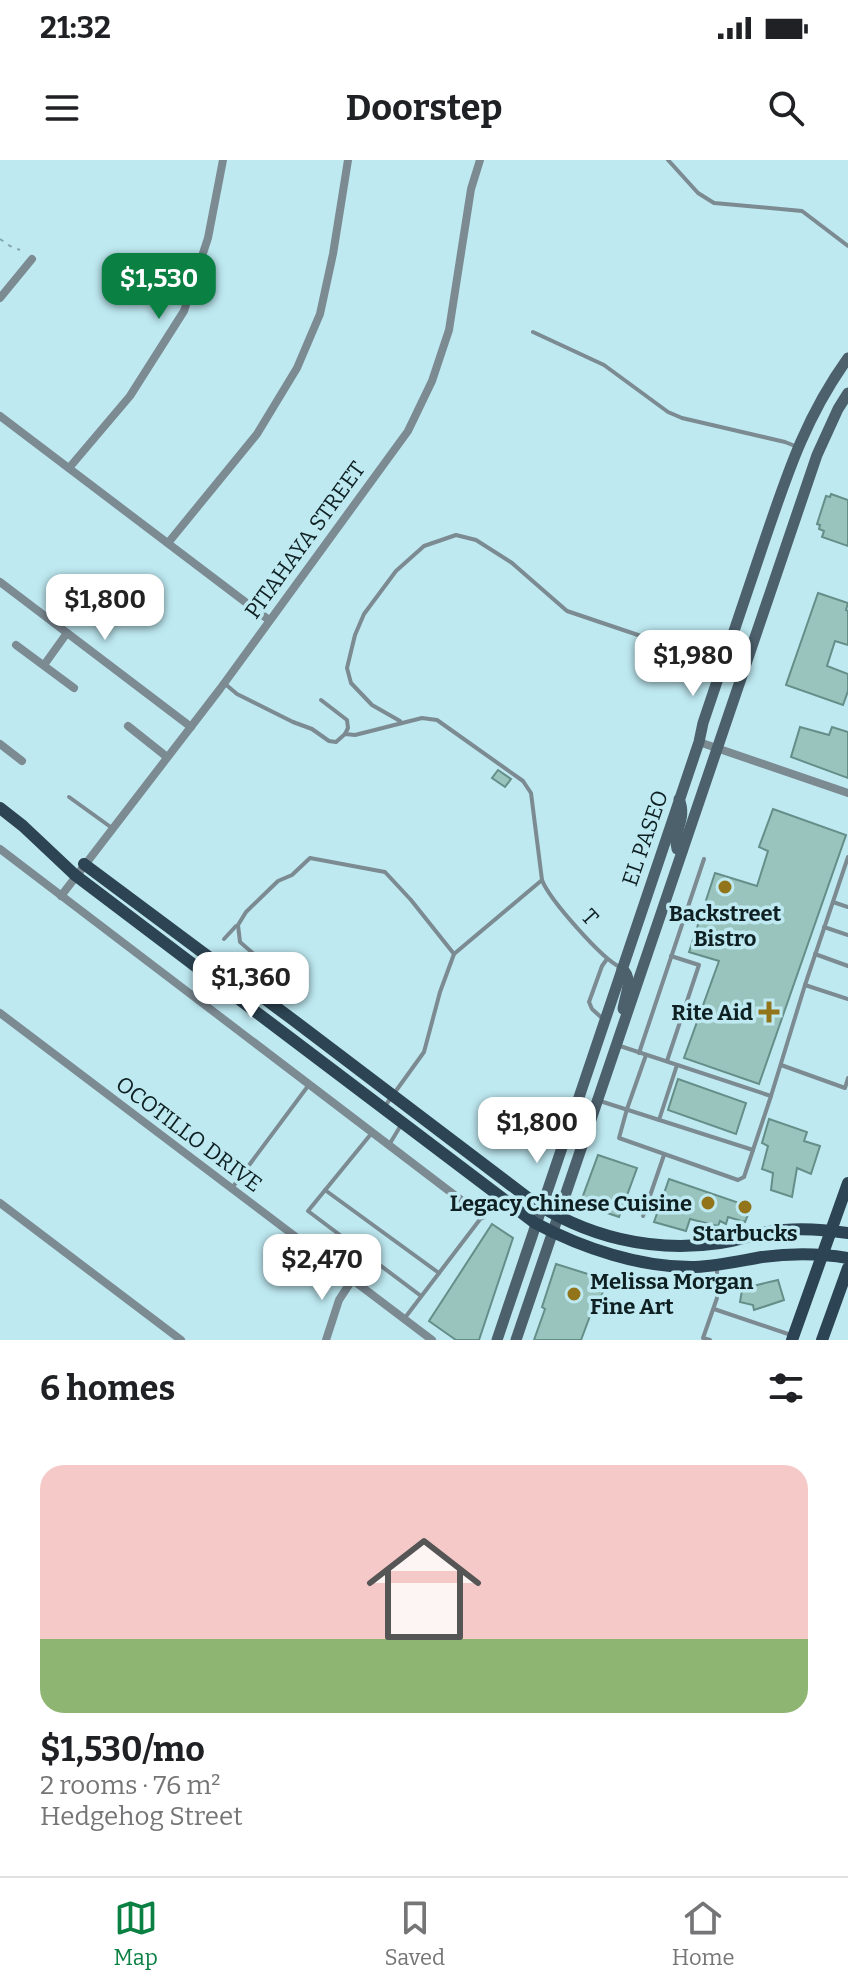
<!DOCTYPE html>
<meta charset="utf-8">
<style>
body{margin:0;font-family:Bitter,serif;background:#f6f6f6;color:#202124;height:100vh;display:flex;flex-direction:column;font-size:30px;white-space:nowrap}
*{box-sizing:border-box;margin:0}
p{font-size:26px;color:#757577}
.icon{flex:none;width:44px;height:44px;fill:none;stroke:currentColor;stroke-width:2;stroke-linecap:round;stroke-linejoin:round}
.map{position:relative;height:1180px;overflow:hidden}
.side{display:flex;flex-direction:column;background:#fff;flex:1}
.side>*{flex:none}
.price{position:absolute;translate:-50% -68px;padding:0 18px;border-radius:16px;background:#fff;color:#222;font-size:26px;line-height:52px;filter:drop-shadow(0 2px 4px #0008)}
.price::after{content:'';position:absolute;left:50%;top:48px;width:24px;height:18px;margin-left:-12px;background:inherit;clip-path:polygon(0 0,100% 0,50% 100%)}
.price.current{background:#0b8043;color:#fff}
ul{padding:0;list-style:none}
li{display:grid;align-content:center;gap:16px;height:424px;padding:0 40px}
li+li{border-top:2px solid #e0e0e0}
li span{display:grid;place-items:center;height:248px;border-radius:24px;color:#555}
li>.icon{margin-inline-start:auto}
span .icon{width:144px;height:144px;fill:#fffc;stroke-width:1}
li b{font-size:34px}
h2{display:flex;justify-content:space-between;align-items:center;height:96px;padding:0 40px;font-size:34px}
.status{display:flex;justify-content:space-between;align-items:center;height:56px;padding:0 40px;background:#fff;direction:ltr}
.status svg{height:22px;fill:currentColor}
header{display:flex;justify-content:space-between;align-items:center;height:104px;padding:0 40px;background:#fff;font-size:36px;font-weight:700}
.tab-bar{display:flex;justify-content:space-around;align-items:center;height:112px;border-top:2px solid #e0e0e0;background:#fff;font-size:22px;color:#757577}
.tab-bar a{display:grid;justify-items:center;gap:4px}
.tab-bar .current{color:#0b8043}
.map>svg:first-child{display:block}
.building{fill:#99c4be;stroke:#658e89;stroke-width:2}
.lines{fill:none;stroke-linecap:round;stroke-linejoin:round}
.path{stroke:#84a7ad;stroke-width:2;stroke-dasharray:4 6;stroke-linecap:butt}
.lane{stroke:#7c8a92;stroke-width:4}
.street{stroke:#7c8a92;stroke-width:8}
.secondary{stroke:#4d616d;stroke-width:11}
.primary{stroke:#2c4453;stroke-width:12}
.poi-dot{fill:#92741b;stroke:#bee9f1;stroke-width:3}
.labels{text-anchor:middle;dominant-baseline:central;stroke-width:7;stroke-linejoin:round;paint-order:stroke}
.street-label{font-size:22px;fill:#0f2023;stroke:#bee9f1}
.poi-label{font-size:22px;font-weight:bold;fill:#0f2023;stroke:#bee9f1}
</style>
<div class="status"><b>21:32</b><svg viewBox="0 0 49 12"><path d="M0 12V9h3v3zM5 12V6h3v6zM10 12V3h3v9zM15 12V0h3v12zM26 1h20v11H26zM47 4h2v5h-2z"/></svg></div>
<header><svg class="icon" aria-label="menu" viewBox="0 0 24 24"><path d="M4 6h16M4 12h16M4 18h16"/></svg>Doorstep<svg class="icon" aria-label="search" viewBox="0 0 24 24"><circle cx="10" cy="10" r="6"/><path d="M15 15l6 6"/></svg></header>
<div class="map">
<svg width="848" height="1180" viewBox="0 0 848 1180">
<rect width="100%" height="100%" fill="#bee9f1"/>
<g class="building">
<polygon points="831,334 848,340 848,386 822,377 824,371 819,369 820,365 817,364 826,336 830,337"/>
<polygon points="818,433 848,443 846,450 848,451 848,485 835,481 827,506 848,514 848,531 843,545 786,525"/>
<polygon points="800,567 829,575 832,567 848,572 848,618 791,597"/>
<polygon points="498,610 511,619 505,627 492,618"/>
<polygon points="773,649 846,675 759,924 684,898 719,801 689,792 715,713 757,726 768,691 759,687"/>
<polygon points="678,919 746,943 736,974 668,950"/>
<polygon points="769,959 807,972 804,981 820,986 811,1014 797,1008 792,1037 771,1030 773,1013 762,1009 768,986 762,983"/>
<polygon points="598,995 637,1008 619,1057 580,1044"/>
<polygon points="669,1019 751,1047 745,1062 728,1057 726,1064 720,1061 718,1066 690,1059 686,1071 654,1062"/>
<polygon points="492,1064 513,1078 479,1180 456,1180 429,1161"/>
<polygon points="556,1104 607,1120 595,1155 590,1156 581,1180 534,1180 545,1149 542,1147"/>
<polygon points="778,1120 784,1140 754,1150 753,1145 740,1142 743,1124 753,1126"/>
</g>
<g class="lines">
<polyline class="path" points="0,79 10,86 20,90"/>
<g class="lane">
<polyline points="668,0 698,33 714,43 802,51 848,86"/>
<polyline points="533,172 604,205 668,252 682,258 785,282 795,286"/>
<polyline points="224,523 237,534 293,562 312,569 329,581 336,582 345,574 355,575 422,558 437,560 523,621 531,633 542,720 454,794 440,832 424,892 385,946"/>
<polyline points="321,540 347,560 348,568 345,574"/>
<polyline points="400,561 372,545 351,523 347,508 355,475 364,454 396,411 424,386 456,375 476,380 512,403 567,451 721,503"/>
<polyline points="69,637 112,668"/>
<path d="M542 720C549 739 602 799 620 807"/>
<polyline points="833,742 848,747"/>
<polyline points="824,767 848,775"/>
<polyline points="224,779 236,766"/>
<polyline points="815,794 848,806"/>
<polyline points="255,795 240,782 238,765 246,752 278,721 292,715 310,698 385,712 411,740 454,794"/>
<polyline points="805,825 848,839"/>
<polyline points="603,859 592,849 589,842 602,806 607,799"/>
<polyline points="639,893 704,699"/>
<polyline points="646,895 627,949 619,978 738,1020 744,1017 753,990"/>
<polyline points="667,901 699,805 671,796"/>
<polyline points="781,905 845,928 848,918"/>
<polyline points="771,936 805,825 848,697"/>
<polyline points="600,941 753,990 771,936 617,885"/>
<polyline points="659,960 677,905"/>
<polyline points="371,974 308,1051 421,1136"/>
<polyline points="389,985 401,965"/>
<polyline points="232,1028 308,926"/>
<polyline points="325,1030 439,1113"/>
<polyline points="643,1056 664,995"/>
<polyline points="714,1149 791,1175"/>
<polyline points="404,1159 481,1058"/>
<polyline points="710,1180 703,1178 717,1138 717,1106"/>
</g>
<g class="street">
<polyline points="0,138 32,99"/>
<polyline points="0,256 269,460"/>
<polyline points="69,308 130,236 184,151 208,78 223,0"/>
<polyline points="168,383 257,274 297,208 320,154 333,94 348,0"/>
<polyline points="0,422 191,567"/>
<polyline points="16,485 74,528"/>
<polyline points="44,505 67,473"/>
<polyline points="128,566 167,597"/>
<polyline points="699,582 848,633"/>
<polyline points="0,584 22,601"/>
<polyline points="0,689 482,1056"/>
<polyline points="61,736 220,529 408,271 432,221 449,170 471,29 480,0"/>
<polyline points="0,853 432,1180"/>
<polyline points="0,1043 181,1180"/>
<polyline points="326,1180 339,1140 352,1120"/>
</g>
<g class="secondary">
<path d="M679 639C688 660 672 671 677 689L682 691"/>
<path d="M622 809C634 818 625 835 623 849"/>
<path d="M497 1180 699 582 703 563C723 505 742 446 762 388 786 318 804 259 848 198"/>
<polyline points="516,1180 817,295 838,249 848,233"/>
</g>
<g class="primary">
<path d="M0 648 23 666 75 715 535 1063C582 1088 641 1108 695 1107 717 1106 739 1101 762 1097 791 1093 819 1093 848 1098"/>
<path d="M84 704 292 859 528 1038C585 1077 652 1093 720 1083 737 1081 752 1075 768 1072 795 1067 822 1069 848 1073"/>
<polyline points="792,1180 848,1023"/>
<polyline points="822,1180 848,1108"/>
</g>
</g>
<g class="poi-dot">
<circle cx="725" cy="727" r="8"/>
<path d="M765 840h8v8h8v8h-8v8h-8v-8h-8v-8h8z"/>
<circle cx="708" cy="1043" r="8"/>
<circle cx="745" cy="1047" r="8"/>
<circle cx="574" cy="1134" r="8"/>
</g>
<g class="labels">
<g class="street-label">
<text transform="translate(305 380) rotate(-54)">PITAHAYA STREET</text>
<text transform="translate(645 678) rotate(-71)">EL PASEO</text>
<text transform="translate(590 757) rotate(48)">T</text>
<text transform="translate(189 974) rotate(37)">OCOTILLO DRIVE</text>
</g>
<g class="poi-label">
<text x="725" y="753">Backstreet<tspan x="725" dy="25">Bistro</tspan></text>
<text x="753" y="852" text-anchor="end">Rite Aid</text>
<text x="692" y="1043" text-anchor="end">Legacy Chinese Cuisine</text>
<text x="745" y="1073">Starbucks</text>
<text x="590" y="1121" text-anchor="start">Melissa Morgan<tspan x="590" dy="25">Fine Art</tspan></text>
</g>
</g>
</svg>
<b class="price current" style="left:159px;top:161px">$1,530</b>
<b class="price" style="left:105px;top:482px">$1,800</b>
<b class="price" style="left:693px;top:538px">$1,980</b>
<b class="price" style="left:251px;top:860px">$1,360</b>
<b class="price" style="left:537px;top:1005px">$1,800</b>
<b class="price" style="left:322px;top:1142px">$2,470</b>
</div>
<section class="side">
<h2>6 homes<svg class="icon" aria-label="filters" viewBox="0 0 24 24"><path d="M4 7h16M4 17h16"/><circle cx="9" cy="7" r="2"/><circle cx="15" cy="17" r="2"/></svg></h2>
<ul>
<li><span style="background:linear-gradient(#f6c9c9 70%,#8fb573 0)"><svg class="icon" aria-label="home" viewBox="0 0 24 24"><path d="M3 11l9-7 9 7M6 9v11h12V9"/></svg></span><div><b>$1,530/mo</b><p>2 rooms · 76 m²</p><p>Hedgehog Street</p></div></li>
</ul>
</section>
<nav class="tab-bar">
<a class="current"><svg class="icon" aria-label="map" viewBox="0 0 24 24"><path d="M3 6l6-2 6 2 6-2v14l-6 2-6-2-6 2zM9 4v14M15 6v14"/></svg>Map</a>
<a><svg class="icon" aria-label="saved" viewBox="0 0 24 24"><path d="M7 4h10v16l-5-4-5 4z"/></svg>Saved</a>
<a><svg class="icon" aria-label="home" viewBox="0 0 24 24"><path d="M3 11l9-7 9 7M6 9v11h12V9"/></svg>Home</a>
</nav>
